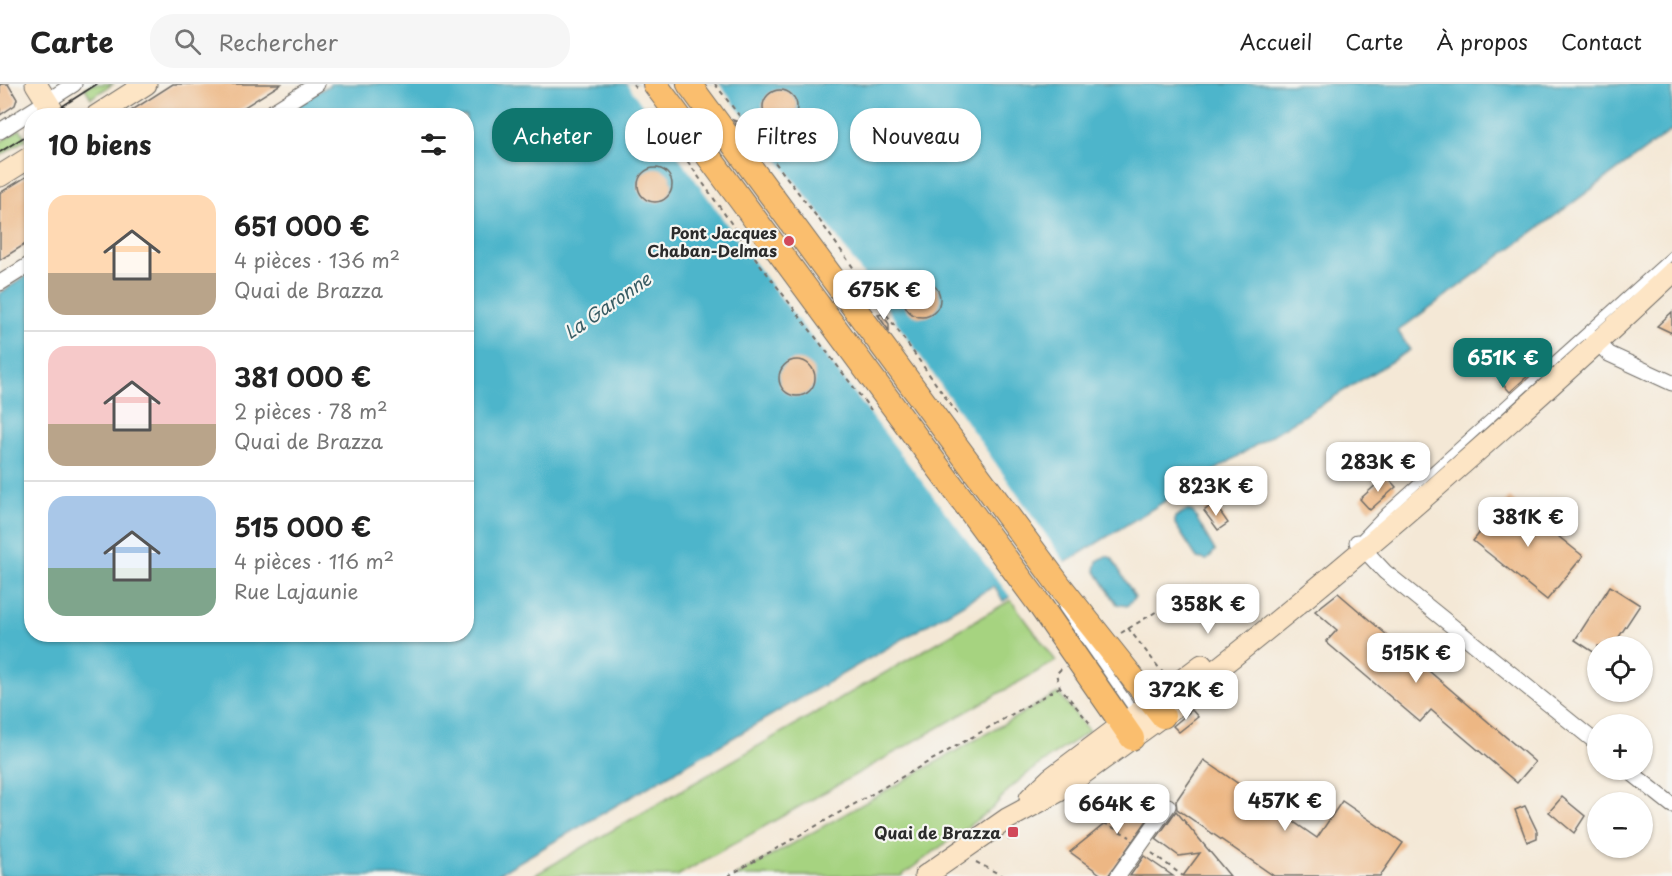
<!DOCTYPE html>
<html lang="fr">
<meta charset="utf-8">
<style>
body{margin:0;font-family:"Playpen Sans",sans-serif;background:#f6f6f6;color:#222;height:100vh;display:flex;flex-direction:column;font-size:22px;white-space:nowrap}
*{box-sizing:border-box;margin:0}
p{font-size:20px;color:#767676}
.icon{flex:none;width:33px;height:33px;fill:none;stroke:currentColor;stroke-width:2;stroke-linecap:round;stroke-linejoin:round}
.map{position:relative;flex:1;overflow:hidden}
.sheet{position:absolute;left:24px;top:24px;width:450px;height:534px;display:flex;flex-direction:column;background:#fff;border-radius:24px;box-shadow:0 2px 4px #0004}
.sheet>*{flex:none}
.top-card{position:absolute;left:492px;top:24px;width:570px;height:54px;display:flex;gap:12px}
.fabs{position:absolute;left:1587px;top:552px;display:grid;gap:12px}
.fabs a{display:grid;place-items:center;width:66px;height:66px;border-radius:50%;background:#fff;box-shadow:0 2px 4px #0004;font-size:30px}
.price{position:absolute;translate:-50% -51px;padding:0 14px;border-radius:12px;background:#fff;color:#222;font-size:20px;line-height:39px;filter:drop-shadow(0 2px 3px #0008)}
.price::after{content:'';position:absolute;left:50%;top:36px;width:18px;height:14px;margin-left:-9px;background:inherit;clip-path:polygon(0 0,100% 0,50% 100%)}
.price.current{background:#0f766e;color:#fff}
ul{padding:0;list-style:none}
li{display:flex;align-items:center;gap:18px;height:150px;padding:0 24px}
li+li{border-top:2px solid #e0e0e0}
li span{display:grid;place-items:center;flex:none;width:168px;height:120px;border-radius:18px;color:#555}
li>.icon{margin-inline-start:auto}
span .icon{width:72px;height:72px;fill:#fffc;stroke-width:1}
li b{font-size:26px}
h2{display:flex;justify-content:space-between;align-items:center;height:72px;padding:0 24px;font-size:26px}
.pill{padding:0 21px;border-radius:24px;background:#fff;box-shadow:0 2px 4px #0004;font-size:21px;line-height:54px}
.pill.current{background:#0f766e;color:#fff}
header{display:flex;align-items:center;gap:36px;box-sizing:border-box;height:84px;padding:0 30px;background:#fff;border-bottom:2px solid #e0e0e0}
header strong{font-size:28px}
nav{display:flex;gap:33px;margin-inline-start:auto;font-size:21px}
.search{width:420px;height:54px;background:#f6f6f6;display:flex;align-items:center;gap:15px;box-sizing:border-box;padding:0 21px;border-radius:24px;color:#767676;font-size:22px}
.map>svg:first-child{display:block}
.green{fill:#a6d380;stroke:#687f56;stroke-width:1.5}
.water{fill:#4db5cb;stroke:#3c707b;stroke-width:1.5}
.pier{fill:#f4e8d6}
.building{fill:#edb784}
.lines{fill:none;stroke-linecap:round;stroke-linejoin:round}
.lane-casing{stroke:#716d67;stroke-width:10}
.street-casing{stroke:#716d67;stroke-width:17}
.secondary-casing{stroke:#716d67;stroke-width:23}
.primary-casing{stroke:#716d67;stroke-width:26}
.path{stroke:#716d67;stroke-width:2;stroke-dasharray:4.5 4.5;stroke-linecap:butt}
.lane{stroke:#fff;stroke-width:8}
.street{stroke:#fff;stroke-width:15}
.secondary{stroke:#fde5c5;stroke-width:21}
.primary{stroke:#fabe6e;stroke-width:24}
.tram{stroke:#2b2b2b;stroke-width:1.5}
.poi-dot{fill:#d1495b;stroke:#f6f6f2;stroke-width:2}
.labels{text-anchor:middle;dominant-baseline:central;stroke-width:4.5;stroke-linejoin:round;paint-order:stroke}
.poi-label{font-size:16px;font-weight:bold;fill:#2b2b2b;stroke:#f6f6f2;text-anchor:end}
.water-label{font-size:18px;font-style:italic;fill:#375b63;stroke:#f6f6f2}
</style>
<header>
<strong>Carte</strong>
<div class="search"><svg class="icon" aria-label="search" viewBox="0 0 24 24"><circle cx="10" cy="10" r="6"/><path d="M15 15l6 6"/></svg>Rechercher</div>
<nav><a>Accueil</a><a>Carte</a><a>À propos</a><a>Contact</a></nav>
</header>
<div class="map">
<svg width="1672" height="792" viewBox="0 0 1672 792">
<rect width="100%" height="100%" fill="#f6f6f2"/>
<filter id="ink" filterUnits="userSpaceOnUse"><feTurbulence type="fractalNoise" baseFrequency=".0167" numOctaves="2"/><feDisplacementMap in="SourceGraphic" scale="12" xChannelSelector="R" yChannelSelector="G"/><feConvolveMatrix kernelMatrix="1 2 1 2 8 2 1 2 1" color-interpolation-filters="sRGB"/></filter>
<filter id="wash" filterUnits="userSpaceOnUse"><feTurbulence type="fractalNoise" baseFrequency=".008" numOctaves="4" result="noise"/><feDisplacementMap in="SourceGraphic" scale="24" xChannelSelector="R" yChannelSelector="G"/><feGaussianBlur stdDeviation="1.35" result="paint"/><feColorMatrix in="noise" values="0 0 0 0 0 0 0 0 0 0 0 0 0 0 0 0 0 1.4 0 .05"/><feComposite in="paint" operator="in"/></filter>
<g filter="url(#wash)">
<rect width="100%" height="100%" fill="#f4e8d6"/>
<g class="green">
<polygon points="92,0 113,0 91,14 85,4"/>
<polygon points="20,45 26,55 0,72 0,58"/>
<polygon points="1011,516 1056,577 677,792 533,792"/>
<path d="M1058 609 1089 647C1056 670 1016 692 993 724L901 792H736Z"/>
</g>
<g class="water">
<polygon points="331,0 1672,0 1672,46 1398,247 1410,266 1003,517 994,502 495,792 0,792 0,209 31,189 32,550 466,550 466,32 281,31"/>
<polygon points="1187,426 1193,428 1215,467 1207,476 1197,474 1175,440 1175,433"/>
<polygon points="1106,472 1112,474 1135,513 1127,522 1117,520 1095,486 1097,477"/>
</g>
<polygon class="pier" points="627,0 719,0 824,135 1067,481 1012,515 755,180"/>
<g id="blocks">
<g class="building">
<polygon points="0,0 8,0 17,15 15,21 0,31"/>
<polygon points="173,0 281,0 230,32 123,32"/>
<circle cx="780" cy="23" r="17"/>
<polygon points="733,36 741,39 749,48 746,54"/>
<circle cx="655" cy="101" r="17"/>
<polygon points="32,89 32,156 0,176 0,109"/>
<circle cx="922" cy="215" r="18"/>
<polygon points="1672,228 1672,249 1657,242"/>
<polygon points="882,230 889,240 889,247 878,231"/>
<circle cx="797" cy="294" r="18"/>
<polygon points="1522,277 1532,288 1510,308 1500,297"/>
<polygon points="1386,392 1396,403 1370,426 1360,415"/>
<polygon points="1509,413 1583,472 1547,516 1473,457"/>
<polygon points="1214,419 1228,439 1218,446 1204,427"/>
<polygon points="1610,502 1640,521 1613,562 1598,562 1598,571 1575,556"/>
<polygon points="1338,509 1535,678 1517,699 1431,626 1420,638 1326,558 1337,546 1315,527"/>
<polygon points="1192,626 1198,633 1179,648 1173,642"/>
<polygon points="1204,676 1317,754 1342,717 1403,759 1380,792 1274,792 1177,725 1176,717"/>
<polygon points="1148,705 1162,715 1108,792 1103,792 1070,768"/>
<polygon points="1562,713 1585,732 1574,749 1549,728"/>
<polygon points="1525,722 1537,747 1537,754 1527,758 1515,726"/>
<polygon points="1176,727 1230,792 1183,792 1200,769 1179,772 1156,755"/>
<polygon points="1144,772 1173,792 1130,792"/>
</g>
</g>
</g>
<g filter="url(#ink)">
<use href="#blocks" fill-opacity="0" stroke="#716d67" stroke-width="1.5"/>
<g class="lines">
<defs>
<g id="lane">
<polyline points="1357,458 1386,428 1672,171"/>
<polyline points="1063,524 1135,628"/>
</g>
<g id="street">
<polyline points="266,32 317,0"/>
<polyline points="0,47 74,0"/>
<polyline points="0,199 32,179"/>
<polyline points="1592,253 1609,270 1672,299"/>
<polyline points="1357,458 1385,488 1598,660"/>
<polyline points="1628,686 1672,721"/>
<polyline points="1118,792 1168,722"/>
</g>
<g id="secondary">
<polyline points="36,0 56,32"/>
<polyline points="96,32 146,0"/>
<polyline points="0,92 32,72"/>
<polyline points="1030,714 1050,695 1202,581"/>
<path d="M925 792 1007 735 1059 707 1183 617 1197 601C1362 472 1519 333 1672 189"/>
</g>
<g id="primary">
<polyline points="655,0 1037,517 1132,654"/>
<polyline points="689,0 1059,501 1163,632"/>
</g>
</defs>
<use href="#lane" class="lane-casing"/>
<use href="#street" class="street-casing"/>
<use href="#secondary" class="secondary-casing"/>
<use href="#primary" class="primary-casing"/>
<g class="path">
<polyline points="633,0 638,6"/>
<polyline points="715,0 820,137 958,331"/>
<polyline points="672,55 759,179 871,326"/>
<polyline points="1128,544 1163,589"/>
<polyline points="1121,549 1187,509"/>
<polyline points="1061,585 1056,590 1060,603 1092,642"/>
<polyline points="1086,708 1101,737 1130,753"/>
<polyline points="1008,756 1021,748"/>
<polyline points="1152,769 1183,792"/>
<polyline points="976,778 1003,792"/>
<polyline points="728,792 1060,603"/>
</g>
<use href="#lane" class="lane"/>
<use href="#street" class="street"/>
<use href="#secondary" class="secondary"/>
<use href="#primary" class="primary"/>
<g class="tram">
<polyline points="47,32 97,0"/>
<polyline points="0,68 32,48"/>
</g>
</g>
</g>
<g class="poi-dot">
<circle cx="789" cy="157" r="6"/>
<rect x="1007" y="742" width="12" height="12" rx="3"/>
</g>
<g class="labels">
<g class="poi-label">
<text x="777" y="148">Pont Jacques<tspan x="777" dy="18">Chaban-Delmas</tspan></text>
<text x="1001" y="748">Quai de Brazza</text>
</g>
<g class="water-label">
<text transform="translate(607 221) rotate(-35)">La Garonne</text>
</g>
</g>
</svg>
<div class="fabs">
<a><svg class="icon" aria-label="locate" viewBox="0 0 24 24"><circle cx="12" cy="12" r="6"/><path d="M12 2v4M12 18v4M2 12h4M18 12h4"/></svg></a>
<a>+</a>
<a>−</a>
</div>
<b class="price" style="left:884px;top:237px">675K €</b>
<b class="price current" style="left:1503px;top:305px">651K €</b>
<b class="price" style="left:1378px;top:409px">283K €</b>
<b class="price" style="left:1216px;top:433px">823K €</b>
<b class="price" style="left:1528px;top:464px">381K €</b>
<b class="price" style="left:1208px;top:551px">358K €</b>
<b class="price" style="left:1416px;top:600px">515K €</b>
<b class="price" style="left:1186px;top:637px">372K €</b>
<b class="price" style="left:1285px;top:748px">457K €</b>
<b class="price" style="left:1117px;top:751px">664K €</b>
<div class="top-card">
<a class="pill current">Acheter</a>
<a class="pill">Louer</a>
<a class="pill">Filtres</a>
<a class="pill">Nouveau</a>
</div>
<section class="sheet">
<h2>10 biens<svg class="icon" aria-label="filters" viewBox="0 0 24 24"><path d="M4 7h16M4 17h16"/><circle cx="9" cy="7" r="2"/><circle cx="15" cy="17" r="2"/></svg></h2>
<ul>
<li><span style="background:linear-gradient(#ffd9b3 65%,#b9a48a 0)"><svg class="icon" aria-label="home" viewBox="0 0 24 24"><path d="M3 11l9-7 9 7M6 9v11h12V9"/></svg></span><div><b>651 000 €</b><p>4 pièces · 136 m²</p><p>Quai de Brazza</p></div></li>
<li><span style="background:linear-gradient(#f6c9c9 65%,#b9a48a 0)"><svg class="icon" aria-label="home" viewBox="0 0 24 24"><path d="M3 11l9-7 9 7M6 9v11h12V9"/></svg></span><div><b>381 000 €</b><p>2 pièces · 78 m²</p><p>Quai de Brazza</p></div></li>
<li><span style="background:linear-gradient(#a9c7e8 60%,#7fa58c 0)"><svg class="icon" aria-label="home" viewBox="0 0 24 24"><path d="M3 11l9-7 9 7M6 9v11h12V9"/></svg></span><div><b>515 000 €</b><p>4 pièces · 116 m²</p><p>Rue Lajaunie</p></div></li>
</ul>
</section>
</div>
